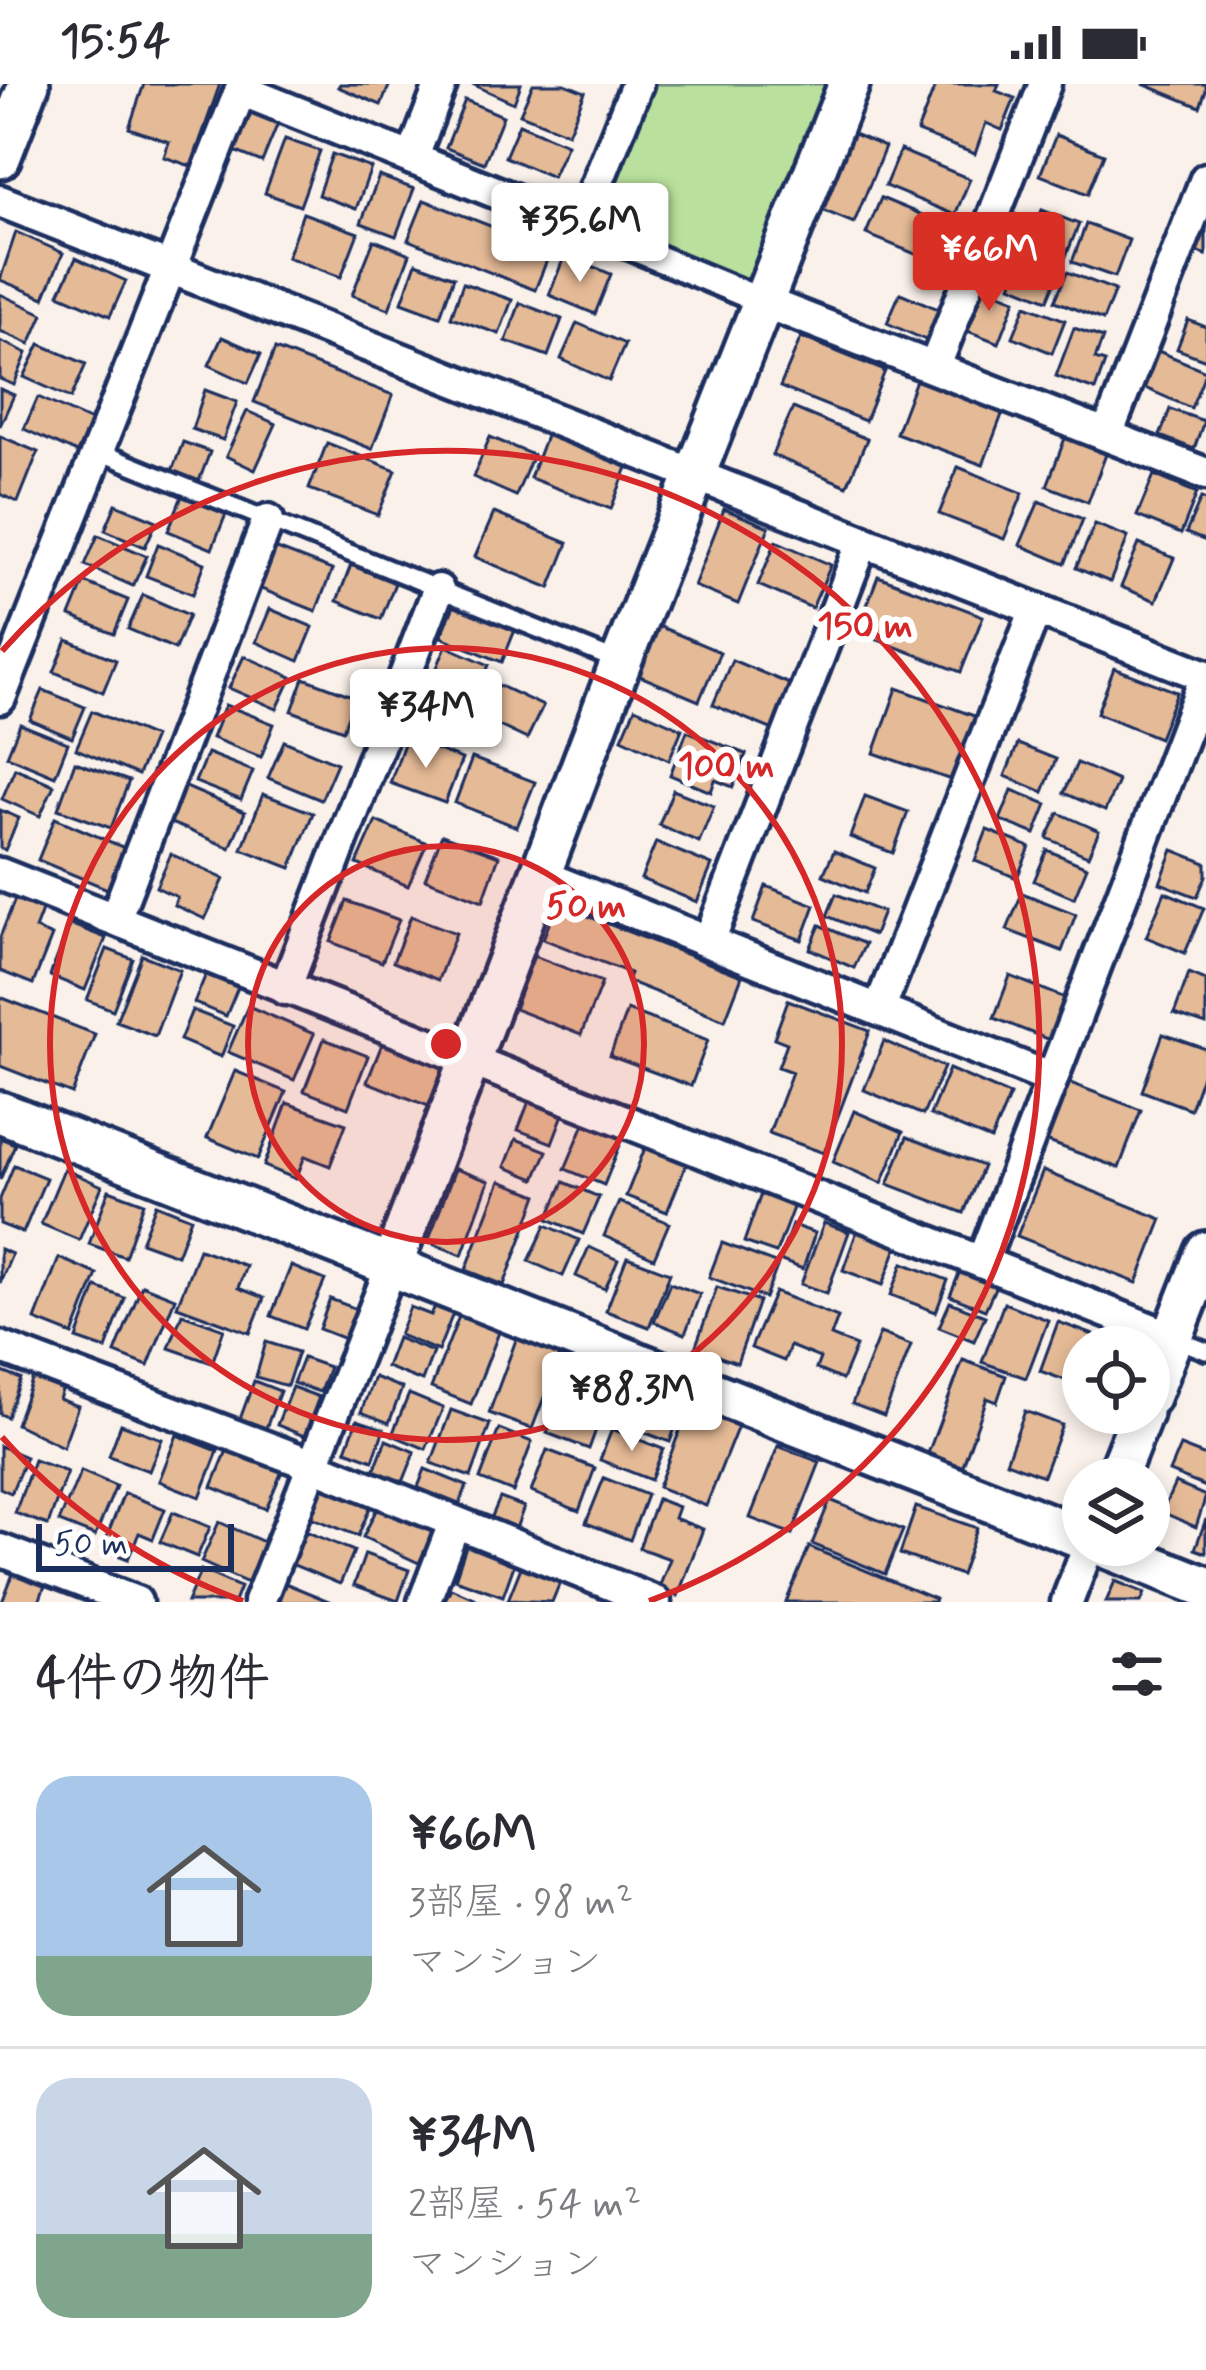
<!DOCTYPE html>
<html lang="ja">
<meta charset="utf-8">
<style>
body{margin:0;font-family:Mynerve,"Klee One",sans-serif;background:#f2f2f3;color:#2b2b33;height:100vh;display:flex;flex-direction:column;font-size:45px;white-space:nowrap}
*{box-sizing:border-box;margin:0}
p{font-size:39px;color:#7c7c81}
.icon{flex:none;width:66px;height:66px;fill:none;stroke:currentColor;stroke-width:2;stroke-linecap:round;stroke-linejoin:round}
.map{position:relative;height:1518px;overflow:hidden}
.drawer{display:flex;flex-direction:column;background:#fff;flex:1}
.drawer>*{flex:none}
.tools{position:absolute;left:1062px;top:1242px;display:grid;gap:24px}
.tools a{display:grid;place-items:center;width:108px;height:108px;border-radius:50%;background:#fff;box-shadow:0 6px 18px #0003;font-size:60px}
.scale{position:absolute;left:36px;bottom:30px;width:198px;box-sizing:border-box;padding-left:12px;border:6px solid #1b2f5e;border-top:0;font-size:33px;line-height:42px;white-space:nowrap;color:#1b2f5e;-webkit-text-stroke:9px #fff;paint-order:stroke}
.price{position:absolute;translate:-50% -102px;padding:0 27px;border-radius:12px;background:#fff;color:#222;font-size:39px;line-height:78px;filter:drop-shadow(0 3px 6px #0008)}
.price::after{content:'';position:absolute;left:50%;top:72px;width:36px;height:27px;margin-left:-18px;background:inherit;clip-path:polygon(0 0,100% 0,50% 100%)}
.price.current{background:#d93025;color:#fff}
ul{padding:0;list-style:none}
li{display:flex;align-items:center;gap:36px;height:300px;padding:0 36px}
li+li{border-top:3px solid #e1e1e2}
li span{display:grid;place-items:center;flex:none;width:336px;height:240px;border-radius:36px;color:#555}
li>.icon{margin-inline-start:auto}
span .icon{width:144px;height:144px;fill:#fffc;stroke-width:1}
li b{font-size:51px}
h2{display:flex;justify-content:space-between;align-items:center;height:144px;padding:0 36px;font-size:51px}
.status{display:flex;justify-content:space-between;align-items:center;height:84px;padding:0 60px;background:#fff;direction:ltr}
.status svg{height:33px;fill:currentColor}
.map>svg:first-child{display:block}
.park{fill:#b9e09c;stroke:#6a887d;stroke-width:3}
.building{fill:#e5ba96;stroke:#1b2f5e;stroke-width:3}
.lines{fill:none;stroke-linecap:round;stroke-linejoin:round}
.service-casing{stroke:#1b2f5e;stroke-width:24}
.pedestrian-casing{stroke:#1b2f5e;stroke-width:33}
.minor-casing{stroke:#1b2f5e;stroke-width:39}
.tertiary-casing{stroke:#1b2f5e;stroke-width:48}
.service{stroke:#fff;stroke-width:15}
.pedestrian{stroke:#fff;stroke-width:24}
.minor{stroke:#fff;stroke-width:30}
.tertiary{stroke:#fff;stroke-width:39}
.ring{fill:none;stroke:#d62828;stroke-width:6}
.centre{fill:#d62828;stroke:#fff;stroke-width:6}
.ring-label{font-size:36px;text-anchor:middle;font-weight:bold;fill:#d62828;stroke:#fff;stroke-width:12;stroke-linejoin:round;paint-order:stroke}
</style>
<div class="status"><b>15:54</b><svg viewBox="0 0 49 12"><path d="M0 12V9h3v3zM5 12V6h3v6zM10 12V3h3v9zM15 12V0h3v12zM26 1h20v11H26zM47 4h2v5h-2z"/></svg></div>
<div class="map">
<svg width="1206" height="1518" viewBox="0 0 1206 1518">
<rect width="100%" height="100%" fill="#faf1ea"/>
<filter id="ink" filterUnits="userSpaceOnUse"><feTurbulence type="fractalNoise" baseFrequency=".00833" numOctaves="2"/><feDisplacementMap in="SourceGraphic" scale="24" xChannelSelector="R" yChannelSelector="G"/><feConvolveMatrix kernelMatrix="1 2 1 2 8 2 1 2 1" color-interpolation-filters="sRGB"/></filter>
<g filter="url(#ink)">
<polygon class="park" points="637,0 849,0 764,218 580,142"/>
<g class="building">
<polygon points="144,0 220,0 191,82 164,73 169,58 129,44"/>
<polygon points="340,0 390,0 381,21 338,3"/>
<polygon points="472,0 521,0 514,19"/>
<polygon points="533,0 565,0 585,8 568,49 520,30"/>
<polygon points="936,0 999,0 996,7 1015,14 1002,46 986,39 975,70 917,48"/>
<polygon points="1143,0 1206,0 1206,6 1200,23"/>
<polygon points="465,16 503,32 484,79 446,64"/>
<polygon points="245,26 278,39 262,78 229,65"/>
<polygon points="519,40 567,60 552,93 505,73"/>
<polygon points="849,48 885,63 854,139 817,124"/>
<polygon points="1056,51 1104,70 1088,110 1040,91"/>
<polygon points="285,55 320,67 300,122 265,109"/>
<polygon points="900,66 970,95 955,131 885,102"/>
<polygon points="332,70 371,84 356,125 318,111"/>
<polygon points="379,92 414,105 396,152 361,139"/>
<polygon points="881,114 954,144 940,180 866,150"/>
<polygon points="424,116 551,166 535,206 408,156"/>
<polygon points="1042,126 1079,140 1048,216 1011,201"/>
<polygon points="303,129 358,149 341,193 287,173"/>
<polygon points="1206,132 1206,171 1193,166"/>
<polygon points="1086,140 1129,156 1115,193 1072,178"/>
<polygon points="16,148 63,169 44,214 0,196"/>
<polygon points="374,156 410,170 389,225 352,211"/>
<polygon points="565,171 611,190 595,230 549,211"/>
<polygon points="76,174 126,197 110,232 59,210"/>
<polygon points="416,179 454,193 440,232 402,218"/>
<polygon points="1067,188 1115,206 1103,236 1055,217"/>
<polygon points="463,199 512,216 499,250 451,233"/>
<polygon points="979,201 1016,215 999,259 962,245"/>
<polygon points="900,209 941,226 928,257 887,239"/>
<polygon points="0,210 43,230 30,260 0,247"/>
<polygon points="520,219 562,235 548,272 506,257"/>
<polygon points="1026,221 1065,236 1052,269 1013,253"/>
<polygon points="1188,236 1206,243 1206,276 1177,265"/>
<polygon points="577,239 625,260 609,297 561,275"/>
<polygon points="1074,244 1103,254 1095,275 1105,278 1095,306 1056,292"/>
<polygon points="222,253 261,270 248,299 209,281"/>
<polygon points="801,253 885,287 865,337 780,303"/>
<polygon points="0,257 27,269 14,301 0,295"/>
<polygon points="40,260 86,280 71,314 24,293"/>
<polygon points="1151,264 1206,287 1191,324 1136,300"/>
<polygon points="275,265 393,311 372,365 254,318"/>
<polygon points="916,296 1003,328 983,381 896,349"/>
<polygon points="0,305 14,311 0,342"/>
<polygon points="205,306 237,318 223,356 192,345"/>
<polygon points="38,313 91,337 77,369 24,345"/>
<polygon points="793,324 867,355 847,402 772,371"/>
<polygon points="1170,325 1204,337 1194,365 1160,352"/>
<polygon points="247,327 276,340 255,386 226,372"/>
<polygon points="548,347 629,378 611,425 530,394"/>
<polygon points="1067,349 1108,365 1088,418 1047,402"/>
<polygon points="0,352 38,368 18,418 0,410"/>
<polygon points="490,353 533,371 516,412 473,393"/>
<polygon points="183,358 210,368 199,397 172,387"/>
<polygon points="327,359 396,386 378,431 309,405"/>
<polygon points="958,383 1023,409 1004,455 939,430"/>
<polygon points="1154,391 1197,409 1181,450 1137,432"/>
<polygon points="182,412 226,430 212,465 168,447"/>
<polygon points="1201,414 1206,416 1206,457 1186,449"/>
<polygon points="1039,417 1083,435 1065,480 1020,461"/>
<polygon points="116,420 157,437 145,463 105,446"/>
<polygon points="724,425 769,443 738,520 694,502"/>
<polygon points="494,429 568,459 550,504 475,473"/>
<polygon points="1095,440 1128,453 1110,498 1076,484"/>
<polygon points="98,451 147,472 133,502 85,481"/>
<polygon points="776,457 831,481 812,524 758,501"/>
<polygon points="158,460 205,479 193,510 146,492"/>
<polygon points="1139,460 1174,474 1156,517 1121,503"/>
<polygon points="272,463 332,486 316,527 256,503"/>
<polygon points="351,481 395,499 381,535 337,517"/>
<polygon points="878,492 983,532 961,588 857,548"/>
<polygon points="84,498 128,516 114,550 70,532"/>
<polygon points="143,511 189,531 175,565 128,545"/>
<polygon points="454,522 515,546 502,578 441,553"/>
<polygon points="270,525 313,543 299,577 256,558"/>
<polygon points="656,541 720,568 699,617 635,590"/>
<polygon points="67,556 116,576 103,608 54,588"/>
<polygon points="446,562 489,581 476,610 434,591"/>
<polygon points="244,572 292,593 277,625 229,604"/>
<polygon points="732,576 792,601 773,646 713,621"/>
<polygon points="1114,584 1177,608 1159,654 1097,629"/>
<polygon points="304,594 355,613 343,646 292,627"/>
<polygon points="494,599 543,622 527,655 478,632"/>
<polygon points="437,604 478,621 465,652 425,636"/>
<polygon points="897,604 977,633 954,697 874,669"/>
<polygon points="43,606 85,623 72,654 30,636"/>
<polygon points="225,621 274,640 261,673 212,654"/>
<polygon points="635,624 682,645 669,676 622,654"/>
<polygon points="92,627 154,653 138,691 76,665"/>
<polygon points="20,640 68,659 55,692 7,672"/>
<polygon points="687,647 746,670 733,703 715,696 711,708 670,691"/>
<polygon points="406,654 462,675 445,719 390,699"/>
<polygon points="284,657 337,679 321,716 268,694"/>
<polygon points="1018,660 1056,675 1043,708 1005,692"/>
<polygon points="207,669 253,687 241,716 195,698"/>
<polygon points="472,674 535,698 517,743 455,719"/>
<polygon points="75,678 129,697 111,744 58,725"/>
<polygon points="1077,679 1118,697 1105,727 1064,709"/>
<polygon points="15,684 54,701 40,732 2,715"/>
<polygon points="181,701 245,728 230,764 166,737"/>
<polygon points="673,706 714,722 699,758 659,741"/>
<polygon points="1012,706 1047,720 1035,750 1000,736"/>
<polygon points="263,710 313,729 291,784 242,765"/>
<polygon points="865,712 908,728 893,769 850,753"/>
<polygon points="0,726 19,734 5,766 0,764"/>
<polygon points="1059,729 1099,747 1088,772 1047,754"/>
<polygon points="55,734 127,765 110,806 38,776"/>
<polygon points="376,737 427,759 408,802 357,780"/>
<polygon points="987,746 1030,763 1017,794 975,777"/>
<polygon points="442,751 499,772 483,817 425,795"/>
<polygon points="656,758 712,781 697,818 641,795"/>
<polygon points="1047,766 1087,783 1074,814 1034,797"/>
<polygon points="1173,766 1206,779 1206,792 1197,813 1160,799"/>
<polygon points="834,767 875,784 865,809 823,791"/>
<polygon points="171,770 224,795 205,835 174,821 177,813 156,803"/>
<polygon points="766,802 815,821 802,856 753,838"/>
<polygon points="19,805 46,816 35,845 52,852 33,900 0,887 0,853"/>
<polygon points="1165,808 1204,824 1185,869 1146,853"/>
<polygon points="1022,809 1076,830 1062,867 1007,846"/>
<polygon points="836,810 883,828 874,851 827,832"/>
<polygon points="347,817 399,836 382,878 331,858"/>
<polygon points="557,820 742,892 725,936 627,897 630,889 543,855"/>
<polygon points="411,832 456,849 438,896 393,878"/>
<polygon points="70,840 106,854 85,906 50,892"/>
<polygon points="820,841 865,860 854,884 810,865"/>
<polygon points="107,865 133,875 113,926 87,916"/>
<polygon points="142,871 180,886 155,952 116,937"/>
<polygon points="534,872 602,898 581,951 514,925"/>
<polygon points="209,883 241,896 226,932 194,919"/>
<polygon points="1189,889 1206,896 1206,941 1174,930"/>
<polygon points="1010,892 1068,915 1052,957 994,934"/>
<polygon points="0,913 95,950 72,1010 0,982"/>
<polygon points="788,916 870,947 824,1069 769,1049 792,988 778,983 787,959 774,954"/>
<polygon points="248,922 314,950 294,996 228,968"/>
<polygon points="192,926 233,942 221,973 180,956"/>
<polygon points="627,926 708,956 691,1002 610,972"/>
<polygon points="386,950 450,975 431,1023 367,998"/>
<polygon points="1163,950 1206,965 1206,980 1190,1025 1142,1007"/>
<polygon points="324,955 368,972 348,1024 304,1007"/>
<polygon points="884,957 944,983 923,1031 864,1006"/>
<polygon points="949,985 1010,1011 991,1056 930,1031"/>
<polygon points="235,987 286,1008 258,1075 207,1054"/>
<polygon points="1065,997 1141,1026 1119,1084 1043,1056"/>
<polygon points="531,1012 565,1025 552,1059 518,1046"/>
<polygon points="287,1019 346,1040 330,1082 305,1072 296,1095 264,1082"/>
<polygon points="854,1027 903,1048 882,1099 833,1078"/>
<polygon points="586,1035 624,1051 604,1101 565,1085"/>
<polygon points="907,1053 983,1082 964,1129 888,1100"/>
<polygon points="0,1054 15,1060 0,1096"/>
<polygon points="516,1055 547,1067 535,1095 505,1083"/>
<polygon points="647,1059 688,1076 667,1128 626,1112"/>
<polygon points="14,1081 46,1094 23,1149 0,1140 0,1115"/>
<polygon points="64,1085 102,1102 79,1156 41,1140"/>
<polygon points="455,1085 489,1097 462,1171 428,1158"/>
<polygon points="1043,1087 1162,1135 1137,1199 1017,1152"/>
<polygon points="500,1097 538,1111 504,1201 466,1186"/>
<polygon points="564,1098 599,1113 583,1150 548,1135"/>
<polygon points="109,1106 144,1119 125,1173 89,1160"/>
<polygon points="761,1110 794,1121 776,1169 744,1158"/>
<polygon points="619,1118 669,1139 654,1174 604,1152"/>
<polygon points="156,1120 191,1134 177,1171 141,1158"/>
<polygon points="824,1139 849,1148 827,1209 801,1200"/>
<polygon points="546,1141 579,1156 563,1192 529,1177"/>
<polygon points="792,1141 815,1149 803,1185 779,1176"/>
<polygon points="857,1147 898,1161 883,1201 843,1186"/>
<polygon points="722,1159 778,1180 765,1214 709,1193"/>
<polygon points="589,1163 618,1176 605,1205 576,1192"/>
<polygon points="0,1165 12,1170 0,1199"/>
<polygon points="199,1165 246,1182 238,1204 264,1214 250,1249 177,1222"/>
<polygon points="627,1173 670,1189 649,1243 606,1227"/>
<polygon points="59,1174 97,1190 73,1251 35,1236"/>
<polygon points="903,1179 948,1196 936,1228 891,1211"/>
<polygon points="291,1182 325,1196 304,1245 271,1232"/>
<polygon points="962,1182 998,1197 985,1226 950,1212"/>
<polygon points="670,1199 700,1210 685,1250 654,1238"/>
<polygon points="142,1201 175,1214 148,1282 115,1269"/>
<polygon points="96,1203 125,1214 106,1265 77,1255"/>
<polygon points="717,1203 759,1217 737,1279 695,1264"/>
<polygon points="775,1208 838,1233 831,1252 856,1262 842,1296 816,1285 820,1274 790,1262 784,1277 751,1264"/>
<polygon points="330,1215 357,1225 345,1255 319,1245"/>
<polygon points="950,1218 985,1232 974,1257 939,1243"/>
<polygon points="1004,1219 1048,1236 1026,1294 982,1278"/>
<polygon points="436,1220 454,1227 438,1267 399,1251 410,1223 431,1231"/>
<polygon points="463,1222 503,1238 471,1320 431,1304"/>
<polygon points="182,1230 224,1245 212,1279 169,1264"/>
<polygon points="1058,1238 1099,1253 1095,1263 1083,1263 1081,1302 1040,1287"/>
<polygon points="520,1245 564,1261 532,1345 489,1329"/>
<polygon points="880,1249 911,1261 884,1332 852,1320"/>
<polygon points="397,1254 433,1268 422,1297 386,1283"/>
<polygon points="266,1258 298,1268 287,1302 256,1293"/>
<polygon points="303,1274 329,1283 320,1308 293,1299"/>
<polygon points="574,1276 612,1291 599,1324 561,1309"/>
<polygon points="963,1276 1006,1292 997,1318 987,1314 962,1384 927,1372"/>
<polygon points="0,1287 21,1295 7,1333 0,1330"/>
<polygon points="34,1291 64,1301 59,1315 78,1322 63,1363 16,1340"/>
<polygon points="374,1293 402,1304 389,1339 361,1328"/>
<polygon points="254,1297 280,1307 266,1344 240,1335"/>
<polygon points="292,1303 319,1313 304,1352 277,1341"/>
<polygon points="640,1308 682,1324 670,1358 627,1342"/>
<polygon points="409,1310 443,1324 426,1365 392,1351"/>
<polygon points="559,1316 601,1332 589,1365 547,1349"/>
<polygon points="689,1323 738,1342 706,1422 658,1403"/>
<polygon points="451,1326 490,1340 471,1393 431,1379"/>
<polygon points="1025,1327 1062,1341 1043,1392 1006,1378"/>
<polygon points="357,1336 384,1345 373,1376 346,1366"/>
<polygon points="121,1340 162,1355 149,1387 109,1372"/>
<polygon points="499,1345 532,1358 513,1408 480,1395"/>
<polygon points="612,1345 663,1365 651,1396 600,1376"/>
<polygon points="177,1351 218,1367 200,1413 159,1397"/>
<polygon points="386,1356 415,1368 403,1398 374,1387"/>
<polygon points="0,1362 26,1373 11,1409 0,1404"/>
<polygon points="778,1362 820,1378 792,1450 750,1434"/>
<polygon points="1180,1362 1206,1372 1206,1403 1169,1388"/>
<polygon points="228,1364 282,1387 266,1425 212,1403"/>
<polygon points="547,1366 595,1384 579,1427 531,1408"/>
<polygon points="34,1376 67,1388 48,1441 15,1429"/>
<polygon points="425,1385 467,1402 456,1428 415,1411"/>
<polygon points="81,1387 116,1402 95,1452 59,1438"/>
<polygon points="604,1394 647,1411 630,1456 586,1439"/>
<polygon points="323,1399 372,1419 358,1452 310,1433"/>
<polygon points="1175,1399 1206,1412 1196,1443 1162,1428"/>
<polygon points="124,1409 165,1425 153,1455 139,1449 128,1475 102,1465"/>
<polygon points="500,1414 524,1423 515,1447 490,1437"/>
<polygon points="657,1415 678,1423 674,1434 703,1445 678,1512 659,1504 670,1475 639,1464"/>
<polygon points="830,1416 903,1446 885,1490 812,1460"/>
<polygon points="380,1418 436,1443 419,1479 363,1453"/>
<polygon points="916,1423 977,1444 961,1491 900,1470"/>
<polygon points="173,1428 210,1443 197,1473 160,1458"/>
<polygon points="1206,1435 1206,1469 1195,1465"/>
<polygon points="219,1438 266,1459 248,1499 201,1478"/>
<polygon points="305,1447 354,1467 340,1500 291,1480"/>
<polygon points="467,1459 516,1476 503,1512 455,1495"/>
<polygon points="809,1463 935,1515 934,1518 786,1518"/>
<polygon points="365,1470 409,1486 398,1517 354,1501"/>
<polygon points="522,1481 561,1496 552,1518 508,1516"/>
<polygon points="15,1485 47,1496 39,1518 2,1518"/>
<polygon points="201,1486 240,1503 234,1518 187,1518"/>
<polygon points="280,1497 331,1518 271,1518"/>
<polygon points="1115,1497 1145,1509 1141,1518 1106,1518"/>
<polygon points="451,1504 483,1518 444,1518"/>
</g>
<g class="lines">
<defs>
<g id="service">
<polyline points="97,367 617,577"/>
<polyline points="1176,1255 1206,1267"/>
</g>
<polyline id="pedestrian" points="580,142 764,218"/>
<g id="minor">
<polyline points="241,6 580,142 637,0"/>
<polyline points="412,75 441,0"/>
<polyline points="0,117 1206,592"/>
<polyline points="764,218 1206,390"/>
<polyline points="935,282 1045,0"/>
<polyline points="1107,351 1206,95"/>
<polyline points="0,614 243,0"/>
<polyline points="0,790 1173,1254"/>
<polyline points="540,791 1052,995"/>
<polyline points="115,835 268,436"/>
<polyline points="709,857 863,457"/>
<polyline points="285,905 438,506"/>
<polyline points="879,926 1036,525"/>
<polyline points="982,1178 1206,592"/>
<polyline points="0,1263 313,1381 655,1518"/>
<polyline points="0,1466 136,1518"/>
<polyline points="259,1518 392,1181"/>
<polyline points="424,1518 454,1440"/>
<polyline points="1067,1518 1089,1461"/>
</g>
<g id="tertiary">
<polyline points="0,74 29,0"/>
<polyline points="0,1028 1083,1454"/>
<polyline points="392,1181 621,578 849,0"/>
<polyline points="1149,1313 1206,1168"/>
<polyline points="1116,1395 1142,1329"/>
<polyline points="1100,1461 1206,1503"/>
</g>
</defs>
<use href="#service" class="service-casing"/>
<use href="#pedestrian" class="pedestrian-casing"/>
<use href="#minor" class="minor-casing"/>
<use href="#tertiary" class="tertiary-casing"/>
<use href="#service" class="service"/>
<use href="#pedestrian" class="pedestrian"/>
<use href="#minor" class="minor"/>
<use href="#tertiary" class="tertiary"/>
</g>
</g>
<circle cx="446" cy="960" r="198" fill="#d62828" fill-opacity=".12"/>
<g class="ring">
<circle cx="446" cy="960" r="198"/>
<circle cx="446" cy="960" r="396"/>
<path d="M243 1517A593 593 0 0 1 2 1353M2 567A593 593 0 1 1 649 1517"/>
</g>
<circle cx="446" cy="960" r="18" class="centre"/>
<g class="ring-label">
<text x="865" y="553">150 m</text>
<text x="726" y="693">100 m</text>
<text x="586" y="833">50 m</text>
</g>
</svg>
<div class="tools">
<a><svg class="icon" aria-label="locate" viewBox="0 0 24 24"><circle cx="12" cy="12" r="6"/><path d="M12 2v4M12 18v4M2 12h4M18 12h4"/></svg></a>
<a><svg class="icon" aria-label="layers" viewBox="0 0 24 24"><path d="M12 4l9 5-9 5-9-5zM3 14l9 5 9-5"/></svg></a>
</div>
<div class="scale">50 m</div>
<b class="price" style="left:580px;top:201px">¥35.6M</b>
<b class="price current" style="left:989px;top:230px">¥66M</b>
<b class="price" style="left:426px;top:687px">¥34M</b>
<b class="price" style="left:632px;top:1370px">¥88.3M</b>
</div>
<section class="drawer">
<h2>4件の物件<svg class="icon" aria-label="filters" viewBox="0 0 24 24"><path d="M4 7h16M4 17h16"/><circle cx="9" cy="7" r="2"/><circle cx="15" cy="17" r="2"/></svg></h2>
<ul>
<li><span style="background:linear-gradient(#a9c7e8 75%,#7fa58c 0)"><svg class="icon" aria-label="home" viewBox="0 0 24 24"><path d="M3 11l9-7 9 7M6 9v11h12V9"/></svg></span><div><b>¥66M</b><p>3部屋 · 98 m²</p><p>マンション</p></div></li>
<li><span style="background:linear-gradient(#c9d6e8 65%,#7fa58c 0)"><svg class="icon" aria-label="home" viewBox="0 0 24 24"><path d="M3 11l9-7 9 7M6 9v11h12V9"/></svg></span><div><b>¥34M</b><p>2部屋 · 54 m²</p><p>マンション</p></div></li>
</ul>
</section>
